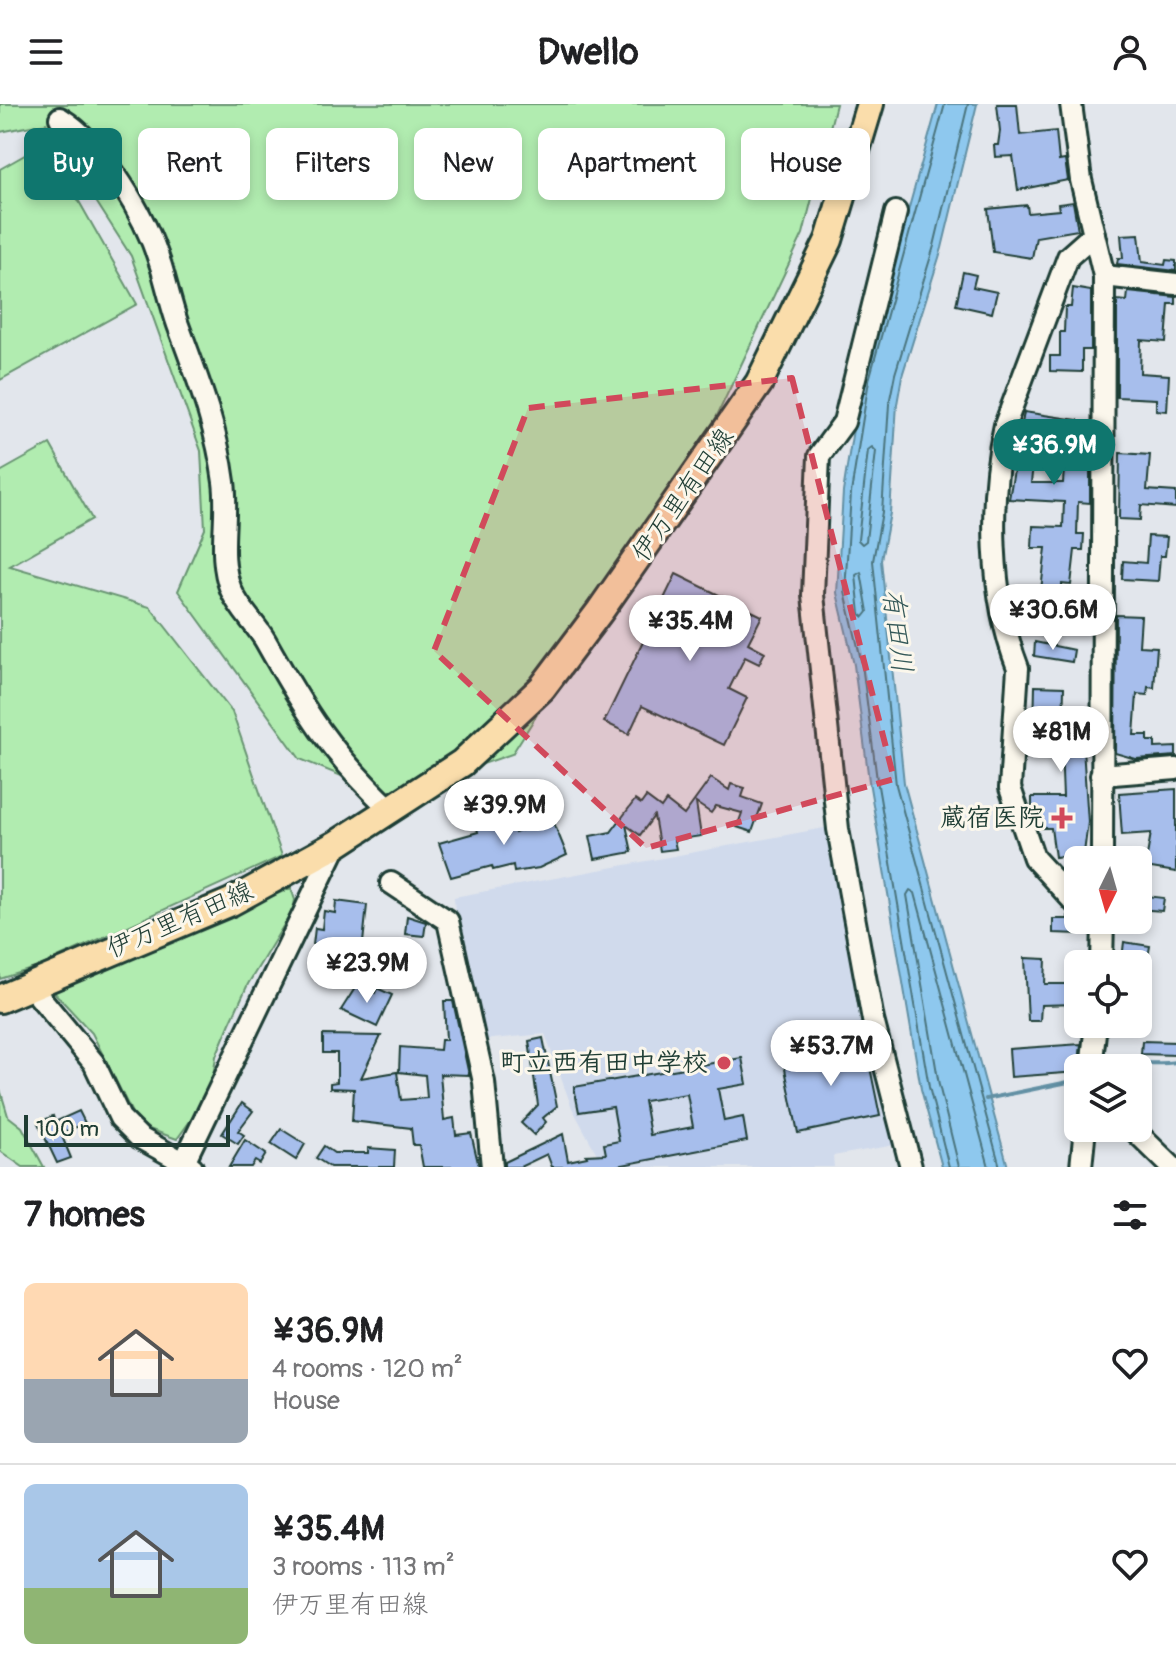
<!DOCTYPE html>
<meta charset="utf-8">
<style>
body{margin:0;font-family:Pangolin,"Klee One",sans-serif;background:#f6f6f6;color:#202124;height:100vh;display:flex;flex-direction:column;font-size:30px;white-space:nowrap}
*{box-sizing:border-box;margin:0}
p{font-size:26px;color:#757577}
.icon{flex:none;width:44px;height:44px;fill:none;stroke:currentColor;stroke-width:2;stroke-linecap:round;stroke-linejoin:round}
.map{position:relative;height:1063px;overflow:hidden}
.details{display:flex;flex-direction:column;background:#fff;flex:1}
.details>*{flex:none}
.hud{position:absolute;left:24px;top:24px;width:1128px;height:72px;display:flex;gap:16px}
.needle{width:52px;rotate:185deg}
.buttons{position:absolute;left:1064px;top:742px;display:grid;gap:16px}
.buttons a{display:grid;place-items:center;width:88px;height:88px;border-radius:12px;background:#fff;box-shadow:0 4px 12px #0003;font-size:40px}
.scale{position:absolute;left:24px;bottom:20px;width:206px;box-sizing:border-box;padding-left:8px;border:4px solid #1f3d34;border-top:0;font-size:22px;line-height:28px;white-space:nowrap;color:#1f3d34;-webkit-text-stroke:6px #fbf7ec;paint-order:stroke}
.price{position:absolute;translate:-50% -68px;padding:0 18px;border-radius:28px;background:#fff;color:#222;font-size:26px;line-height:52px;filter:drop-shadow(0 2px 4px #0008)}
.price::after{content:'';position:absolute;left:50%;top:48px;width:24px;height:18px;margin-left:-12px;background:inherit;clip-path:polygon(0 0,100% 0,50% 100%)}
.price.on{background:#0f766e;color:#fff}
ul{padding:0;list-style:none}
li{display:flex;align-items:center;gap:24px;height:200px;padding:0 24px}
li+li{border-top:2px solid #e0e0e0}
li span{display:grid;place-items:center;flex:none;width:224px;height:160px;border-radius:12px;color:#555}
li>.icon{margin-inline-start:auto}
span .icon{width:96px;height:96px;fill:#fffc;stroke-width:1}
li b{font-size:34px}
h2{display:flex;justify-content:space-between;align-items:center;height:96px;padding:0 24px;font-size:34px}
.chip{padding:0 28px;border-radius:12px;background:#fff;box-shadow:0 4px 12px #0003;font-size:28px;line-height:72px}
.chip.on{background:#0f766e;color:#fff}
header{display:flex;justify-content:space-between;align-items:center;height:104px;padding:0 24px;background:#fff;font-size:36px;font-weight:700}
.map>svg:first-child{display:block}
.built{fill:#d0daec}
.green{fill:#b1ecb0;stroke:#689472;stroke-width:2}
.water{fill:#8ec8ee;stroke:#6290a4;stroke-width:2}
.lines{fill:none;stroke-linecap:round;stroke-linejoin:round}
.shore{stroke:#4b757e;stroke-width:2}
.stream{stroke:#6290a4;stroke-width:4}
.building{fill:#a7beec;stroke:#1f3d34;stroke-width:2;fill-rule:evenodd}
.minor-casing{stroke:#1f3d34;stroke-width:26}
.major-casing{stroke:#1f3d34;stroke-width:32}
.minor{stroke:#fbf7ec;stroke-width:20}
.major{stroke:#faddab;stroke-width:26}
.marked{fill:#d1495b;fill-opacity:0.2;stroke:#d1495b;stroke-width:6;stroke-dasharray:16 10;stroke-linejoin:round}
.poi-dot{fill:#d1495b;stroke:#fbf7ec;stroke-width:3}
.labels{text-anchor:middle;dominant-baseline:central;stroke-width:6;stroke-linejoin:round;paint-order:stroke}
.street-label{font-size:26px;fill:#1f3d34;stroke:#fbf7ec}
.poi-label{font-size:26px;font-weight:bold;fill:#1f3d34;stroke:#fbf7ec;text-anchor:end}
.water-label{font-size:28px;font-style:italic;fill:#355959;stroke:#fbf7ec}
</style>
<header><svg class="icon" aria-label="menu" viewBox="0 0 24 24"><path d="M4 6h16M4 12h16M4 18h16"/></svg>Dwello<svg class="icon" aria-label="person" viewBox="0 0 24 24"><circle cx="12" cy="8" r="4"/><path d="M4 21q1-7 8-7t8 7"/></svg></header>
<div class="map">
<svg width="1176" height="1063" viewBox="0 0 1176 1063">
<rect width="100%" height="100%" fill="#e2e6ec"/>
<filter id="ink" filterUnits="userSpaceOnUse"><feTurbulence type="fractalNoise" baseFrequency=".0125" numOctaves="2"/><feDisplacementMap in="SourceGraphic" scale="16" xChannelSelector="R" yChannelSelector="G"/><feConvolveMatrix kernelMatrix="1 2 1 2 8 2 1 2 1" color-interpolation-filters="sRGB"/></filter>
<g filter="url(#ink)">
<polygon class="built" points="824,724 834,724 867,911 895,1041 833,1052 834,1063 604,1063 572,1004 545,930 481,936 456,830 454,793"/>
<g class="green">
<polygon points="0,0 836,0 803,130 688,373 512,650 390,692 300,655 178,487 205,425 201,347 131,152 46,19 0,28"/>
<polygon points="46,39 137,200 0,276 0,65"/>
<polygon points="50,340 92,415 10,462 150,503 232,608 282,752 38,863 0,875 0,368"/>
<polygon points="291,784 295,796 293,806 248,880 230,919 216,952 211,988 177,1035 149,1025 135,1015 92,929 52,886"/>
<polygon points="0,985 8,1012 22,1023 44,1063 23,1063 0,1047"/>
</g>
<polygon class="water" points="938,0 977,0 942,144 902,272 897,300 890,409 881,456 904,679 1008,1063 942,1063 921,985 869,677 854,561 837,489 843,388 861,275"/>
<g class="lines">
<g class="shore">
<polyline points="945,0 869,276 851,389 845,488 862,560 877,676 929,983 949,1063"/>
<polyline points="968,0 934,142 895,270 889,300 882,408 873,457 896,681 1000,1063"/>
<polygon points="872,343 876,347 866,437 862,440 858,436 868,346"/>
<polygon points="861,468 868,508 864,513 860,510 856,471"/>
<polyline points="959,1063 939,981 907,791 910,786 915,789 989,1063"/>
</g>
<g class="stream">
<path d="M1108 964C1127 955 1154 962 1176 958"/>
<polyline points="986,995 1078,976"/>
</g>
</g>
<g class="building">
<polygon points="997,0 1017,0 1020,31 1056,27 1059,57 1065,56 1068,76 1018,86 1013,52 995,53 994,41 998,41 1000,27"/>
<polygon points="1073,98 1078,126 1036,133 1032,154 993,148 988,105 1027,101 1028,109 1059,106 1058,100"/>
<polygon points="1139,130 1142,158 1165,161 1166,156 1176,157 1176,167 1117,160 1118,154 1123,154 1121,131"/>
<polygon points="963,168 976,171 973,183 997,188 992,209 956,201"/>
<polygon points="1073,184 1091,187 1091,246 1082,246 1082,268 1050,267 1050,252 1060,252 1060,228 1064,228 1065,203 1071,203"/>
<polygon points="1128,188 1176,193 1176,200 1169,200 1166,238 1141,236 1140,269 1169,271 1167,307 1156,306 1156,295 1117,293 1117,196 1127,197"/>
<path d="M1024 308 1078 316 1077 326H1090V399L1078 398 1077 430H1084L1083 446H1075L1071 481 1062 480V488L1041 486 1046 444H1032L1033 422 1063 423 1064 398 1009 395ZM1036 332 1081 339V366L1064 365 1063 379H1031Z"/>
<polygon points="1120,349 1150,351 1147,386 1176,388 1176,404 1141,401 1140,416 1119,415"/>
<polygon points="1148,432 1167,433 1165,452 1160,452 1158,477 1122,475 1123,457 1146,459"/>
<polygon points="676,470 762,512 748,539 765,548 759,560 745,553 729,585 747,594 724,641 642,602 629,630 604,618"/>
<polygon points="1116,511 1141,512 1139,542 1157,543 1154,584 1148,583 1147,591 1137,590 1134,631 1148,631 1148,637 1155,637 1155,644 1176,643 1176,652 1136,655 1115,649"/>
<polygon points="1035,538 1074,546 1072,558 1034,552"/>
<polygon points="1035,582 1064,583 1063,624 1089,628 1089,644 1083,644 1088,718 1084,749 1055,753 1051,724 1037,724 1032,709 1032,693 1063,693 1061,644 1027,645 1027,625 1034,625"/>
<polygon points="711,674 729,686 731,680 745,684 742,693 762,700 752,728 737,723 742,709 716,702 711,709 696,699 701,732 674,736 676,745 660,747 654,712 640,731 626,721 632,748 595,755 590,732 611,728 635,696 641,700 646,693 661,704 666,697 684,711"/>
<polygon points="1176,685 1176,768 1145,763 1151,729 1122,731 1119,689"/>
<polygon points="505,701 515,729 552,714 567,751 539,764 514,768 513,761 493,766 492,762 451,773 439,739 478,728 477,724 496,717 492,706"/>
<polygon points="1138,791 1164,794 1162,807 1138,805"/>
<polygon points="336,797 367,801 360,867 328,863 329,854 320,853 321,842 313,841 315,824 322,825 324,807 335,809"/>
<polygon points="1068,810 1080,816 1080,830 1053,829 1053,815 1068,815"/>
<polygon points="407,812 426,818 424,832 405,830"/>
<polygon points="1124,838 1150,842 1147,859 1122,855"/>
<polygon points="1025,854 1046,855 1045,880 1078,880 1078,900 1041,901 1040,917 1028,917"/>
<polygon points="357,881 375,889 377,884 392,891 377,923 341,906"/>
<polygon points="444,897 453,897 469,971 440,970 444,1016 454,1014 456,1031 471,1029 479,1063 423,1063 419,1041 413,1041 411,1024 352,1017 354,985 330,984 330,979 337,978 337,949 323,949 323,931 381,932 361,974 397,968 401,996 427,994 425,971 399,968 400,943 440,946 441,936 446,936"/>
<polygon points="543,934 557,1002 543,1014 546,1018 534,1031 521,1019 538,1001 529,937"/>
<polygon points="1142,937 1176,938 1176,951 1141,950"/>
<polygon points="865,939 880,1012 798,1029 783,955"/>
<polygon points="1081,940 1078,968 1011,973 1009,945"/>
<path d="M742 954 747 980 718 985 724 1017 743 1013 747 1037 612 1063H552L547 1050 520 1063H505V1058L563 1030 568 1057 587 1053 586 1051 606 1050 604 1040 619 1037 613 1003 579 1008 574 983ZM687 990 693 1023 650 1031 644 997Z"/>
<polygon points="242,999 253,1007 238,1027 244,1031 238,1040 222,1030"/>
<polygon points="79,1007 85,1019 61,1030 71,1054 57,1059 38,1019 53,1012 55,1018"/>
<polygon points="281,1025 305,1040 296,1056 271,1040"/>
<polygon points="245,1036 266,1050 260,1060 255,1057 251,1063 229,1063"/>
<polygon points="324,1042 334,1049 368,1049 368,1044 395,1046 394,1063 330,1063 316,1054"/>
</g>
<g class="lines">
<defs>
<g id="minor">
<polyline points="1071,0 1081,76 1104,172 1102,756"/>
<path d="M60 14C104 41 146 113 161 162 167 182 171 201 178 221 197 273 217 323 224 378 229 414 217 451 231 486 239 505 255 519 265 536 306 609 330 648 391 706"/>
<polyline points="896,108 844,318 819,352 813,491 838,725 873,916 911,1063"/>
<polyline points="1104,172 1176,180"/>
<polyline points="1101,671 1176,665"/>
<polyline points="391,779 448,817 484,978 492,1063"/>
<path d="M1078 802 1034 754 1010 684 1018 564C990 493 988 395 1005 321L1068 153 1094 130"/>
<polyline points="1102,860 1103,816"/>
<polyline points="29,880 94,959 120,1014 140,1034 192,1063"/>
<polyline points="1091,964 1096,920"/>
<polyline points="1132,1024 1172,1063"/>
<polyline points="184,1058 337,740"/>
<polyline points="1081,1063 1085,1024"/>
</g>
<polyline id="major" points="0,895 231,798 337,740 462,659 542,584 600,507 759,279 829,136 870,0"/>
</defs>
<use href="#minor" class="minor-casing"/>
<use href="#major" class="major-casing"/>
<use href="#minor" class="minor"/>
<use href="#major" class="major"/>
</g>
</g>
<path class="marked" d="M792 274 894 675 646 744 434 547 528 304Z"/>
<g class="poi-dot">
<path d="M1058 702h8v8h8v8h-8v8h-8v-8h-8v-8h8z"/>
<circle cx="724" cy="959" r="8"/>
</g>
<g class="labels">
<g class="street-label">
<text transform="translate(683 391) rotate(-55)">伊万里有田線</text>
<text transform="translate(180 816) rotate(-23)">伊万里有田線</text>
</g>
<g class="poi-label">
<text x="1044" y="714">蔵宿医院</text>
<text x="708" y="959">町立西有田中学校</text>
</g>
<g class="water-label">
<text transform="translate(897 527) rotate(83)">有田川</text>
</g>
</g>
</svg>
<div class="buttons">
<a><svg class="needle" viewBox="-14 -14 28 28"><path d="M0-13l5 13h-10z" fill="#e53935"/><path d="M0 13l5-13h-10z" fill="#757577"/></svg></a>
<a><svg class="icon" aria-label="locate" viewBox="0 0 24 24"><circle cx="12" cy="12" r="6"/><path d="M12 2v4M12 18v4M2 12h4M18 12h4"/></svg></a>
<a><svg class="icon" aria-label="layers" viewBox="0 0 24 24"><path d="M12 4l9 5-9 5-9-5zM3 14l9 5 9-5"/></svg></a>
</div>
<div class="scale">100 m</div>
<b class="price on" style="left:1054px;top:383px">¥36.9M</b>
<b class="price" style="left:1053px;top:548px">¥30.6M</b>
<b class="price" style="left:690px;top:559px">¥35.4M</b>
<b class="price" style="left:1061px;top:670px">¥81M</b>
<b class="price" style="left:504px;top:743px">¥39.9M</b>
<b class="price" style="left:367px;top:901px">¥23.9M</b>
<b class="price" style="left:831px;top:984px">¥53.7M</b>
<div class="hud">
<a class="chip on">Buy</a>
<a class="chip">Rent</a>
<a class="chip">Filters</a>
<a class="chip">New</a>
<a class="chip">Apartment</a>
<a class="chip">House</a>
</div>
</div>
<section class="details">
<h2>7 homes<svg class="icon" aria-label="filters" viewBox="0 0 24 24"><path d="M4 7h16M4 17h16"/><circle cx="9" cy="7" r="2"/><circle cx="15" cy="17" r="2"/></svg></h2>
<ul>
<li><span style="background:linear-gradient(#ffd9b3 60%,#9aa5b1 0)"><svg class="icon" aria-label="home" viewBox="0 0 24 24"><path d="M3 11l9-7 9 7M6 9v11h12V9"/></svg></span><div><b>¥36.9M</b><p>4 rooms · 120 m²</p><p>House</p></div><svg class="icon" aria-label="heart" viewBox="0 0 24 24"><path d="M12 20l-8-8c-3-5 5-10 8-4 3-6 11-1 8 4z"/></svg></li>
<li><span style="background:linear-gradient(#a9c7e8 65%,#8fb573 0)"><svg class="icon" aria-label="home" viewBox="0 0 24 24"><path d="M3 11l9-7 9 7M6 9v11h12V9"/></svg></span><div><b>¥35.4M</b><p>3 rooms · 113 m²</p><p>伊万里有田線</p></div><svg class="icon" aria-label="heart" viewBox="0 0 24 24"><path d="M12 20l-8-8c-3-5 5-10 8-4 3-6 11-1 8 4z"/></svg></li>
</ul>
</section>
